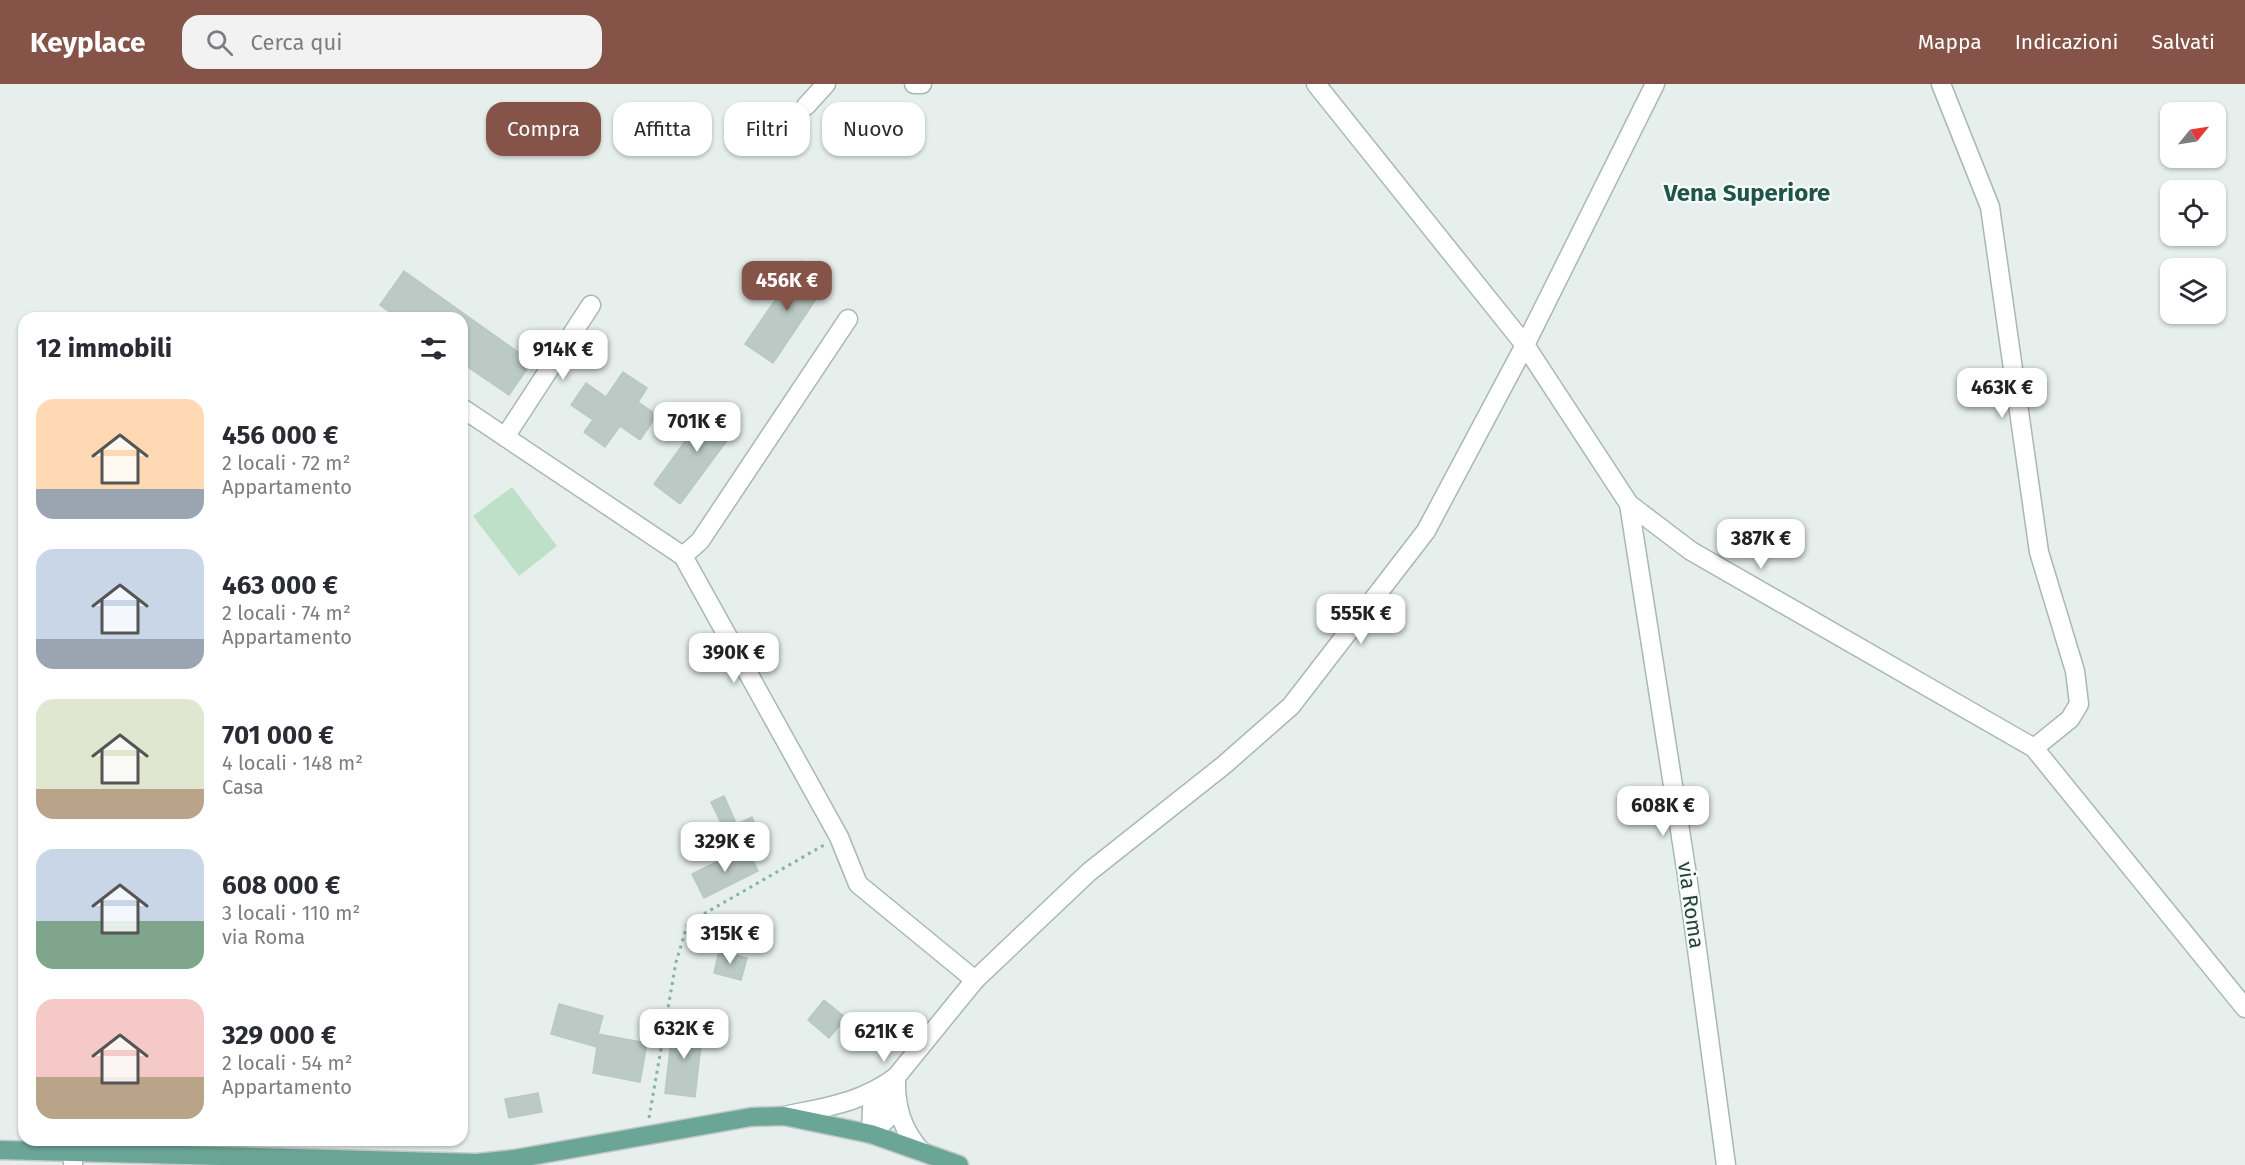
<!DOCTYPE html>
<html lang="it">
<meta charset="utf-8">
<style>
body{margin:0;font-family:"Fira Sans",sans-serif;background:#f2f2f3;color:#2b2b33;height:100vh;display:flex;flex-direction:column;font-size:22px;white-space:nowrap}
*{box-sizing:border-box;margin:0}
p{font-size:20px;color:#7c7c81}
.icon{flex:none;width:33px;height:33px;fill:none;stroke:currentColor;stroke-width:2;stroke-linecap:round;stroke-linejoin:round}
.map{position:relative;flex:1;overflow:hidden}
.drawer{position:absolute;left:18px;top:228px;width:450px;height:834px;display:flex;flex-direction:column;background:#fff;border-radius:18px;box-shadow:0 2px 4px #0004}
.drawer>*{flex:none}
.hud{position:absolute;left:486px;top:18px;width:570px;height:54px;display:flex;gap:12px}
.needle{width:39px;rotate:60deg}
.buttons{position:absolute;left:2160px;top:18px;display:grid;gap:12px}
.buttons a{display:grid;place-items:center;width:66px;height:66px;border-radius:12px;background:#fff;box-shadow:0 2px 4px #0004;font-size:30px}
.price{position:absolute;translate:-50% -51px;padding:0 14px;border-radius:12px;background:#fff;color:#222;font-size:20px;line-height:39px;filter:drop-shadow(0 2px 3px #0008)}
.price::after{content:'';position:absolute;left:50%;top:36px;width:18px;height:14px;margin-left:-9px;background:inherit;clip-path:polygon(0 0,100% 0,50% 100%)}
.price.selected{background:#855347;color:#fff}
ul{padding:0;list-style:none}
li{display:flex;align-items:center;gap:18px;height:150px;padding:0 18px}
li span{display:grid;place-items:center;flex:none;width:168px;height:120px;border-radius:18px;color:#555}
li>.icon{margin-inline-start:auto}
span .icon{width:72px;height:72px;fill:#fffc;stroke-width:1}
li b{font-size:26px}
h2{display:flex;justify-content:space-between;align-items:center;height:72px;padding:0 18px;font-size:26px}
.pill{padding:0 21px;border-radius:18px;background:#fff;box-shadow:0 2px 4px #0004;font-size:21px;line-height:54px}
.pill.selected{background:#855347;color:#fff}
header{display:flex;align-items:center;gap:36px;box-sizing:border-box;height:84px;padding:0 30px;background:#855347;color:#fff}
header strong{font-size:28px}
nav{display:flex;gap:33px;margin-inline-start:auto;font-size:21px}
.search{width:420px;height:54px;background:#f2f2f3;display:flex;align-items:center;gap:15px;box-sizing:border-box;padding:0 21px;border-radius:18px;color:#7c7c81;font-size:22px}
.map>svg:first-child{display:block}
.green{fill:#bfe0c8}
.building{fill:#bbcac4;stroke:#b8c9c2;stroke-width:1.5}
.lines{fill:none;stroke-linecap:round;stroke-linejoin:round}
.minor-casing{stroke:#a8b8b2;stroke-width:21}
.major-casing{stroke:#c2cac8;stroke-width:21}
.path{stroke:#86b3a5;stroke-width:3;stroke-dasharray:3 4.5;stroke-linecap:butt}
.minor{stroke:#fff;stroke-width:18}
.major{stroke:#6aa596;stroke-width:18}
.labels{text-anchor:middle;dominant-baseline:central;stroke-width:4.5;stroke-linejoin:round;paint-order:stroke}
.street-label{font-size:21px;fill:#24423a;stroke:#f7fbf9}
.quarter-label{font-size:24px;font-weight:bold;fill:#1f5548;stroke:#f7fbf9}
</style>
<header>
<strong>Keyplace</strong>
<div class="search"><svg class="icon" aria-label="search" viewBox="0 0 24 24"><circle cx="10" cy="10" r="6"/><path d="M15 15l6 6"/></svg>Cerca qui</div>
<nav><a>Mappa</a><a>Indicazioni</a><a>Salvati</a></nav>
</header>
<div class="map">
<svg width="2245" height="1081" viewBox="0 0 2245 1081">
<rect width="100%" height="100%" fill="#e6efeb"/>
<polygon class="green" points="512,403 557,462 519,492 473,432"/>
<g class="building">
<polygon points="802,177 829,196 773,279 745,260"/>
<polygon points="404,187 532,278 509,311 462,279 462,234 398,234 380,221"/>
<polygon points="623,288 647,304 638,318 657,331 640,356 620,342 605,363 584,348 593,336 571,321 586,299 606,313"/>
<polygon points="713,319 740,339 680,420 654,400"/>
<polygon points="724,712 735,737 723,743 711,718"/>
<polygon points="752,733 760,752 742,761 733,742"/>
<polygon points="746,763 758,787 704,814 692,790"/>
<polygon points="719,867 747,874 741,896 714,889"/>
<polygon points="824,916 846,934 829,954 808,936"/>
<polygon points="559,920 603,932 598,950 647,959 640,998 593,989 597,963 551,950"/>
<polygon points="673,939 703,943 695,1013 665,1009"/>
<polygon points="538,1009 542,1028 509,1034 505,1015"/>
</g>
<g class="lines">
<defs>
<g id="minor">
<polyline points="914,0 922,0"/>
<polyline points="1316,0 1525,261 1629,420 1691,467 2034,664 2245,924"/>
<polyline points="1941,0 1990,123 2039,468 2075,587 2079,620 2070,635 2034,664"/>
<polyline points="806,22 826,0"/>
<polyline points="462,324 683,472 839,753 858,800 975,896"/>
<polyline points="505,353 591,221"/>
<polyline points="1629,420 1687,791 1726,1081"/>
<polyline points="683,472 700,457 848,235"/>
<polyline points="896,993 975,896 1089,788 1224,681 1291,622 1426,447 1525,261 1655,0"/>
<polyline points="882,1003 872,1024 871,1050 888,1034 894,1013"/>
<path d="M784 1032C826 1023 861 1019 896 993 895 1023 902 1046 922 1068"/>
<polyline points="73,1081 73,1068"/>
</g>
<polyline id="major" points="0,1066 477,1079 514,1075 751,1033 784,1032 871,1050 959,1081"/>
</defs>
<use href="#minor" class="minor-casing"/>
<use href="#major" class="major-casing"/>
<polyline class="path" points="649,1034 676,878 688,839 824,761"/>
<use href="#minor" class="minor"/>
<use href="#major" class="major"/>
</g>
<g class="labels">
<g class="street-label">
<text transform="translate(1691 821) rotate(82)">via Roma</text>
</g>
<g class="quarter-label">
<text x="1747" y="109">Vena Superiore</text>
</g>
</g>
</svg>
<div class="buttons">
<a><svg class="needle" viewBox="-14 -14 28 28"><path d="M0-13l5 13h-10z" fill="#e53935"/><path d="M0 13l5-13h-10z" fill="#7c7c81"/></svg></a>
<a><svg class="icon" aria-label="locate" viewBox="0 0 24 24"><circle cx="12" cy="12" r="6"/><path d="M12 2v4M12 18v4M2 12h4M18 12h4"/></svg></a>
<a><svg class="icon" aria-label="layers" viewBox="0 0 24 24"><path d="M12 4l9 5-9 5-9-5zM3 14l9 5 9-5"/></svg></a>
</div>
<b class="price selected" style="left:787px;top:228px">456K €</b>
<b class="price" style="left:563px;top:297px">914K €</b>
<b class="price" style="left:2002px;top:335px">463K €</b>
<b class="price" style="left:697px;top:369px">701K €</b>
<b class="price" style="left:1761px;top:486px">387K €</b>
<b class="price" style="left:1361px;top:561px">555K €</b>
<b class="price" style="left:734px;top:600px">390K €</b>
<b class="price" style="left:1663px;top:753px">608K €</b>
<b class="price" style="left:725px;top:789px">329K €</b>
<b class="price" style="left:730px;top:881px">315K €</b>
<b class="price" style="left:684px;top:976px">632K €</b>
<b class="price" style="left:884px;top:979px">621K €</b>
<div class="hud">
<a class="pill selected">Compra</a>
<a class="pill">Affitta</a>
<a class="pill">Filtri</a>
<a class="pill">Nuovo</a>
</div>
<section class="drawer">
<h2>12 immobili<svg class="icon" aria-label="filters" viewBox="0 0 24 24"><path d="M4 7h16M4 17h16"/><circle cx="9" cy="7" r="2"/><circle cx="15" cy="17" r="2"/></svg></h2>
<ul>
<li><span style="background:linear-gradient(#ffd9b3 75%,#9aa5b1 0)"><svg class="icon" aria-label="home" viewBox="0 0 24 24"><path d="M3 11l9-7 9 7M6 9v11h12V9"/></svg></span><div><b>456 000 €</b><p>2 locali · 72 m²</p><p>Appartamento</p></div></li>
<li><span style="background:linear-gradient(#c9d6e8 75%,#9aa5b1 0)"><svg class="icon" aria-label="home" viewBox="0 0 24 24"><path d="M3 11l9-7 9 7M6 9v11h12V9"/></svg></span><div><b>463 000 €</b><p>2 locali · 74 m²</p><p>Appartamento</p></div></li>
<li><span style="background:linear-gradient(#dfe7d0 75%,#b9a48a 0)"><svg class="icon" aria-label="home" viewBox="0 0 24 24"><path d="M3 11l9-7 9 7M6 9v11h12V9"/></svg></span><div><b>701 000 €</b><p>4 locali · 148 m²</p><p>Casa</p></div></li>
<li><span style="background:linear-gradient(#c9d6e8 60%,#7fa58c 0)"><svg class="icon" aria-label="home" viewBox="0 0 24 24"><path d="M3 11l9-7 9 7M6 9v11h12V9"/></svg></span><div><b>608 000 €</b><p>3 locali · 110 m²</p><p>via Roma</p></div></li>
<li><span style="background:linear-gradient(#f6c9c9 65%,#b9a48a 0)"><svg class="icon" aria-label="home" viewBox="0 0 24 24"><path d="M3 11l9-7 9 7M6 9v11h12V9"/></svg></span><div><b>329 000 €</b><p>2 locali · 54 m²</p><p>Appartamento</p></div></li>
</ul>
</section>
</div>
